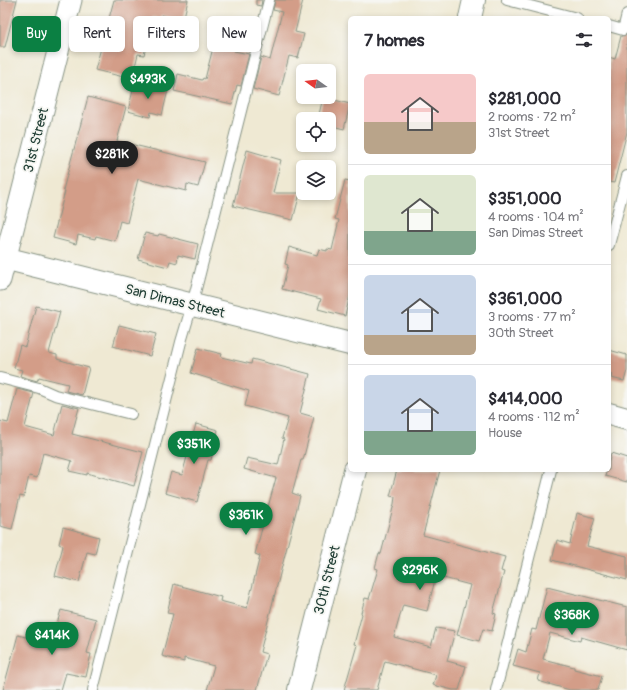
<!DOCTYPE html>
<meta charset="utf-8">
<style>
body{margin:0;font-family:Pangolin,sans-serif;background:#f7f7f7;color:#2b2b33;height:100vh;display:flex;flex-direction:column;font-size:15px;white-space:nowrap}
*{box-sizing:border-box;margin:0}
p{font-size:13px;color:#7c7c81}
.icon{flex:none;width:22px;height:22px;fill:none;stroke:currentColor;stroke-width:2;stroke-linecap:round;stroke-linejoin:round}
.map{position:relative;flex:1;overflow:hidden}
.sheet{position:absolute;left:348px;top:16px;width:263px;height:456px;display:flex;flex-direction:column;background:#fff;border-radius:6px;box-shadow:0 2px 6px #0003}
.sheet>*{flex:none}
.top-card{position:absolute;left:12px;top:16px;width:276px;height:36px;display:flex;gap:8px}
.needle{width:26px;rotate:284deg}
.tools{position:absolute;left:296px;top:64px;display:grid;gap:8px}
.tools a{display:grid;place-items:center;width:40px;height:40px;border-radius:6px;background:#fff;box-shadow:0 2px 6px #0003;font-size:20px}
.price{position:absolute;translate:-50% -34px;padding:0 9px;border-radius:14px;background:#0b8043;color:#fff;font-size:13px;line-height:26px;filter:drop-shadow(0 1px 2px #0008)}
.price::after{content:'';position:absolute;left:50%;top:24px;width:12px;height:9px;margin-left:-6px;background:inherit;clip-path:polygon(0 0,100% 0,50% 100%)}
.price.active{background:#222;color:#fff}
ul{padding:0;list-style:none}
li{display:flex;align-items:center;gap:12px;height:100px;padding:0 16px}
li+li{border-top:1px solid #e1e1e2}
li span{display:grid;place-items:center;flex:none;width:112px;height:80px;border-radius:6px;color:#555}
li>.icon{margin-inline-start:auto}
span .icon{width:48px;height:48px;fill:#fffc;stroke-width:1}
li b{font-size:17px}
h2{display:flex;justify-content:space-between;align-items:center;height:48px;padding:0 16px;font-size:17px}
.tag{padding:0 14px;border-radius:6px;background:#fff;box-shadow:0 2px 6px #0003;font-size:14px;line-height:36px}
.tag.active{background:#0b8043;color:#fff}
.map>svg:first-child{display:block}
.building{fill:#d39d88}
.lines{fill:none;stroke-linecap:round;stroke-linejoin:round}
.service-casing{stroke:#879384;stroke-width:12}
.minor-casing{stroke:#879384;stroke-width:23}
.tertiary-casing{stroke:#879384;stroke-width:24}
.service{stroke:#fff;stroke-width:10}
.minor{stroke:#fff;stroke-width:21}
.tertiary{stroke:#fff;stroke-width:22}
.labels{text-anchor:middle;dominant-baseline:central;stroke-width:3.5;stroke-linejoin:round;paint-order:stroke}
.street-label{font-size:14px;fill:#1f3d34;stroke:#f6f6f2}
</style>
<div class="map">
<svg width="627" height="690" viewBox="0 0 627 690">
<rect width="100%" height="100%" fill="#f6f6f2"/>
<filter id="ink" filterUnits="userSpaceOnUse"><feTurbulence type="fractalNoise" baseFrequency=".025" numOctaves="2"/><feDisplacementMap in="SourceGraphic" scale="8" xChannelSelector="R" yChannelSelector="G"/><feConvolveMatrix kernelMatrix="1 2 1 2 8 2 1 2 1" color-interpolation-filters="sRGB"/></filter>
<filter id="wash" filterUnits="userSpaceOnUse"><feTurbulence type="fractalNoise" baseFrequency=".012" numOctaves="4" result="noise"/><feDisplacementMap in="SourceGraphic" scale="16" xChannelSelector="R" yChannelSelector="G"/><feGaussianBlur stdDeviation="0.9" result="paint"/><feColorMatrix in="noise" values="0 0 0 0 0 0 0 0 0 0 0 0 0 0 0 0 0 1.4 0 .05"/><feComposite in="paint" operator="in"/></filter>
<g filter="url(#wash)">
<rect width="100%" height="100%" fill="#efe9d3"/>
<g id="blocks">
<g class="building">
<polygon points="0,0 17,0 5,47 0,47"/>
<polygon points="114,0 188,0 183,21 161,15 160,19 153,17 144,55 138,54 132,79 95,70"/>
<polygon points="256,0 262,0 261,6 256,5"/>
<polygon points="275,0 303,0 295,32 304,34 298,58 289,56 279,96 253,89 261,57 270,60 282,12 273,10"/>
<polygon points="218,28 238,33 234,51 249,54 241,86 237,85 232,104 174,91 178,74 202,80 203,78 205,79"/>
<polygon points="627,35 627,132 614,183 609,182 609,57 615,59 621,36"/>
<polygon points="135,82 168,90 162,115 151,112 150,117 128,111"/>
<polygon points="88,97 126,107 117,141 205,162 198,187 187,184 186,191 138,179 127,223 120,221 115,241 96,236 95,239 78,235 76,244 53,238 65,191 63,190"/>
<polygon points="323,97 350,104 344,129 329,125 329,119 318,119"/>
<polygon points="247,150 281,160 273,193 300,193 293,220 233,206"/>
<polygon points="345,180 350,181 350,295 345,316 318,309 321,299 282,289 288,265 285,264 289,247 317,255 319,249 327,251 327,249 332,250 339,220 335,219"/>
<polygon points="145,233 158,236 159,234 198,244 195,259 178,255 177,263 170,261 168,267 138,259"/>
<polygon points="36,306 60,312 49,353 57,355 57,359 89,368 82,395 66,391 68,384 39,377 37,381 20,376 22,370 14,368 20,345 25,347"/>
<polygon points="119,325 156,334 150,356 113,346"/>
<polygon points="198,348 222,354 221,357 251,364 252,359 310,374 300,413 314,417 303,460 301,460 292,493 300,496 260,652 267,654 257,690 207,690 214,666 184,658 184,662 162,656 173,614 167,613 174,584 221,597 220,601 247,608 260,556 255,554 276,478 244,469 247,458 278,465 284,439 282,438 288,418 245,406 249,391 191,373"/>
<polygon points="609,350 627,355 627,371 624,381 611,378 612,374 609,373"/>
<polygon points="17,389 34,393 25,427 54,435 62,404 79,408 72,434 143,452 134,486 87,473 87,475 69,471 72,461 43,453 37,478 29,476 24,497 20,496 12,529 0,526 0,421 8,423"/>
<polygon points="196,424 218,430 211,460 208,460 197,502 165,493 171,472 182,475"/>
<polygon points="611,453 627,458 627,482 605,476 607,470 609,470 609,462"/>
<polygon points="397,470 440,470 423,535 505,557 501,571 504,572 493,613 496,614 492,631 483,629 479,641 457,635 470,585 436,576 427,611 403,605 394,637 431,647 436,628 455,631 447,661 466,666 459,690 453,690 433,685 436,675 385,661 377,690 344,690 357,645 354,644 362,614 361,613 365,598 369,599 378,569 375,568 379,553 381,554 394,504 395,497 390,496"/>
<polygon points="577,513 595,518 587,546 627,556 627,580 552,560 557,540 570,544"/>
<polygon points="63,527 99,537 95,554 87,552 79,582 55,576 63,546 59,544"/>
<polygon points="547,587 627,607 627,650 581,637 580,641 550,633 543,659 574,667 574,669 602,676 598,690 570,690 538,681 540,673 513,666 518,649 526,652 532,629 536,630"/>
<polygon points="61,610 96,619 87,653 91,654 86,677 66,673 61,690 3,690 18,635 51,644"/>
</g>
</g>
</g>
<g filter="url(#ink)">
<use href="#blocks" fill-opacity="0" stroke="#879384" stroke-width="1"/>
<g class="lines">
<defs>
<g id="service">
<polyline points="507,0 577,18"/>
<polyline points="609,26 623,30 627,14"/>
<polyline points="609,245 627,176"/>
<polyline points="0,378 39,388 55,395 131,414"/>
<polyline points="93,690 181,342 192,305 269,0"/>
<polyline points="496,690 551,470"/>
</g>
<polyline id="minor" points="0,280 71,0"/>
<g id="tertiary">
<polyline points="470,18 474,0"/>
<polyline points="0,257 350,344"/>
<polyline points="609,414 627,419"/>
<polyline points="299,690 355,470"/>
</g>
</defs>
<use href="#service" class="service-casing"/>
<use href="#minor" class="minor-casing"/>
<use href="#tertiary" class="tertiary-casing"/>
<use href="#service" class="service"/>
<use href="#minor" class="minor"/>
<use href="#tertiary" class="tertiary"/>
</g>
</g>
<g class="labels">
<g class="street-label">
<text transform="translate(36 140) rotate(-76)">31st Street</text>
<text transform="translate(175 301) rotate(14)">San Dimas Street</text>
<text transform="translate(327 580) rotate(-76)">30th Street</text>
</g>
</g>
</svg>
<div class="tools">
<a><svg class="needle" viewBox="-14 -14 28 28"><path d="M0-13l5 13h-10z" fill="#e53935"/><path d="M0 13l5-13h-10z" fill="#7c7c81"/></svg></a>
<a><svg class="icon" aria-label="locate" viewBox="0 0 24 24"><circle cx="12" cy="12" r="6"/><path d="M12 2v4M12 18v4M2 12h4M18 12h4"/></svg></a>
<a><svg class="icon" aria-label="layers" viewBox="0 0 24 24"><path d="M12 4l9 5-9 5-9-5zM3 14l9 5 9-5"/></svg></a>
</div>
<b class="price" style="left:148px;top:100px">$493K</b>
<b class="price active" style="left:112px;top:175px">$281K</b>
<b class="price" style="left:194px;top:465px">$351K</b>
<b class="price" style="left:246px;top:536px">$361K</b>
<b class="price" style="left:420px;top:591px">$296K</b>
<b class="price" style="left:572px;top:636px">$368K</b>
<b class="price" style="left:52px;top:656px">$414K</b>
<div class="top-card">
<a class="tag active">Buy</a>
<a class="tag">Rent</a>
<a class="tag">Filters</a>
<a class="tag">New</a>
</div>
<section class="sheet">
<h2>7 homes<svg class="icon" aria-label="filters" viewBox="0 0 24 24"><path d="M4 7h16M4 17h16"/><circle cx="9" cy="7" r="2"/><circle cx="15" cy="17" r="2"/></svg></h2>
<ul>
<li><span style="background:linear-gradient(#f6c9c9 60%,#b9a48a 0)"><svg class="icon" aria-label="home" viewBox="0 0 24 24"><path d="M3 11l9-7 9 7M6 9v11h12V9"/></svg></span><div><b>$281,000</b><p>2 rooms · 72 m²</p><p>31st Street</p></div></li>
<li><span style="background:linear-gradient(#dfe7d0 70%,#7fa58c 0)"><svg class="icon" aria-label="home" viewBox="0 0 24 24"><path d="M3 11l9-7 9 7M6 9v11h12V9"/></svg></span><div><b>$351,000</b><p>4 rooms · 104 m²</p><p>San Dimas Street</p></div></li>
<li><span style="background:linear-gradient(#c9d6e8 75%,#b9a48a 0)"><svg class="icon" aria-label="home" viewBox="0 0 24 24"><path d="M3 11l9-7 9 7M6 9v11h12V9"/></svg></span><div><b>$361,000</b><p>3 rooms · 77 m²</p><p>30th Street</p></div></li>
<li><span style="background:linear-gradient(#c9d6e8 70%,#7fa58c 0)"><svg class="icon" aria-label="home" viewBox="0 0 24 24"><path d="M3 11l9-7 9 7M6 9v11h12V9"/></svg></span><div><b>$414,000</b><p>4 rooms · 112 m²</p><p>House</p></div></li>
</ul>
</section>
</div>
